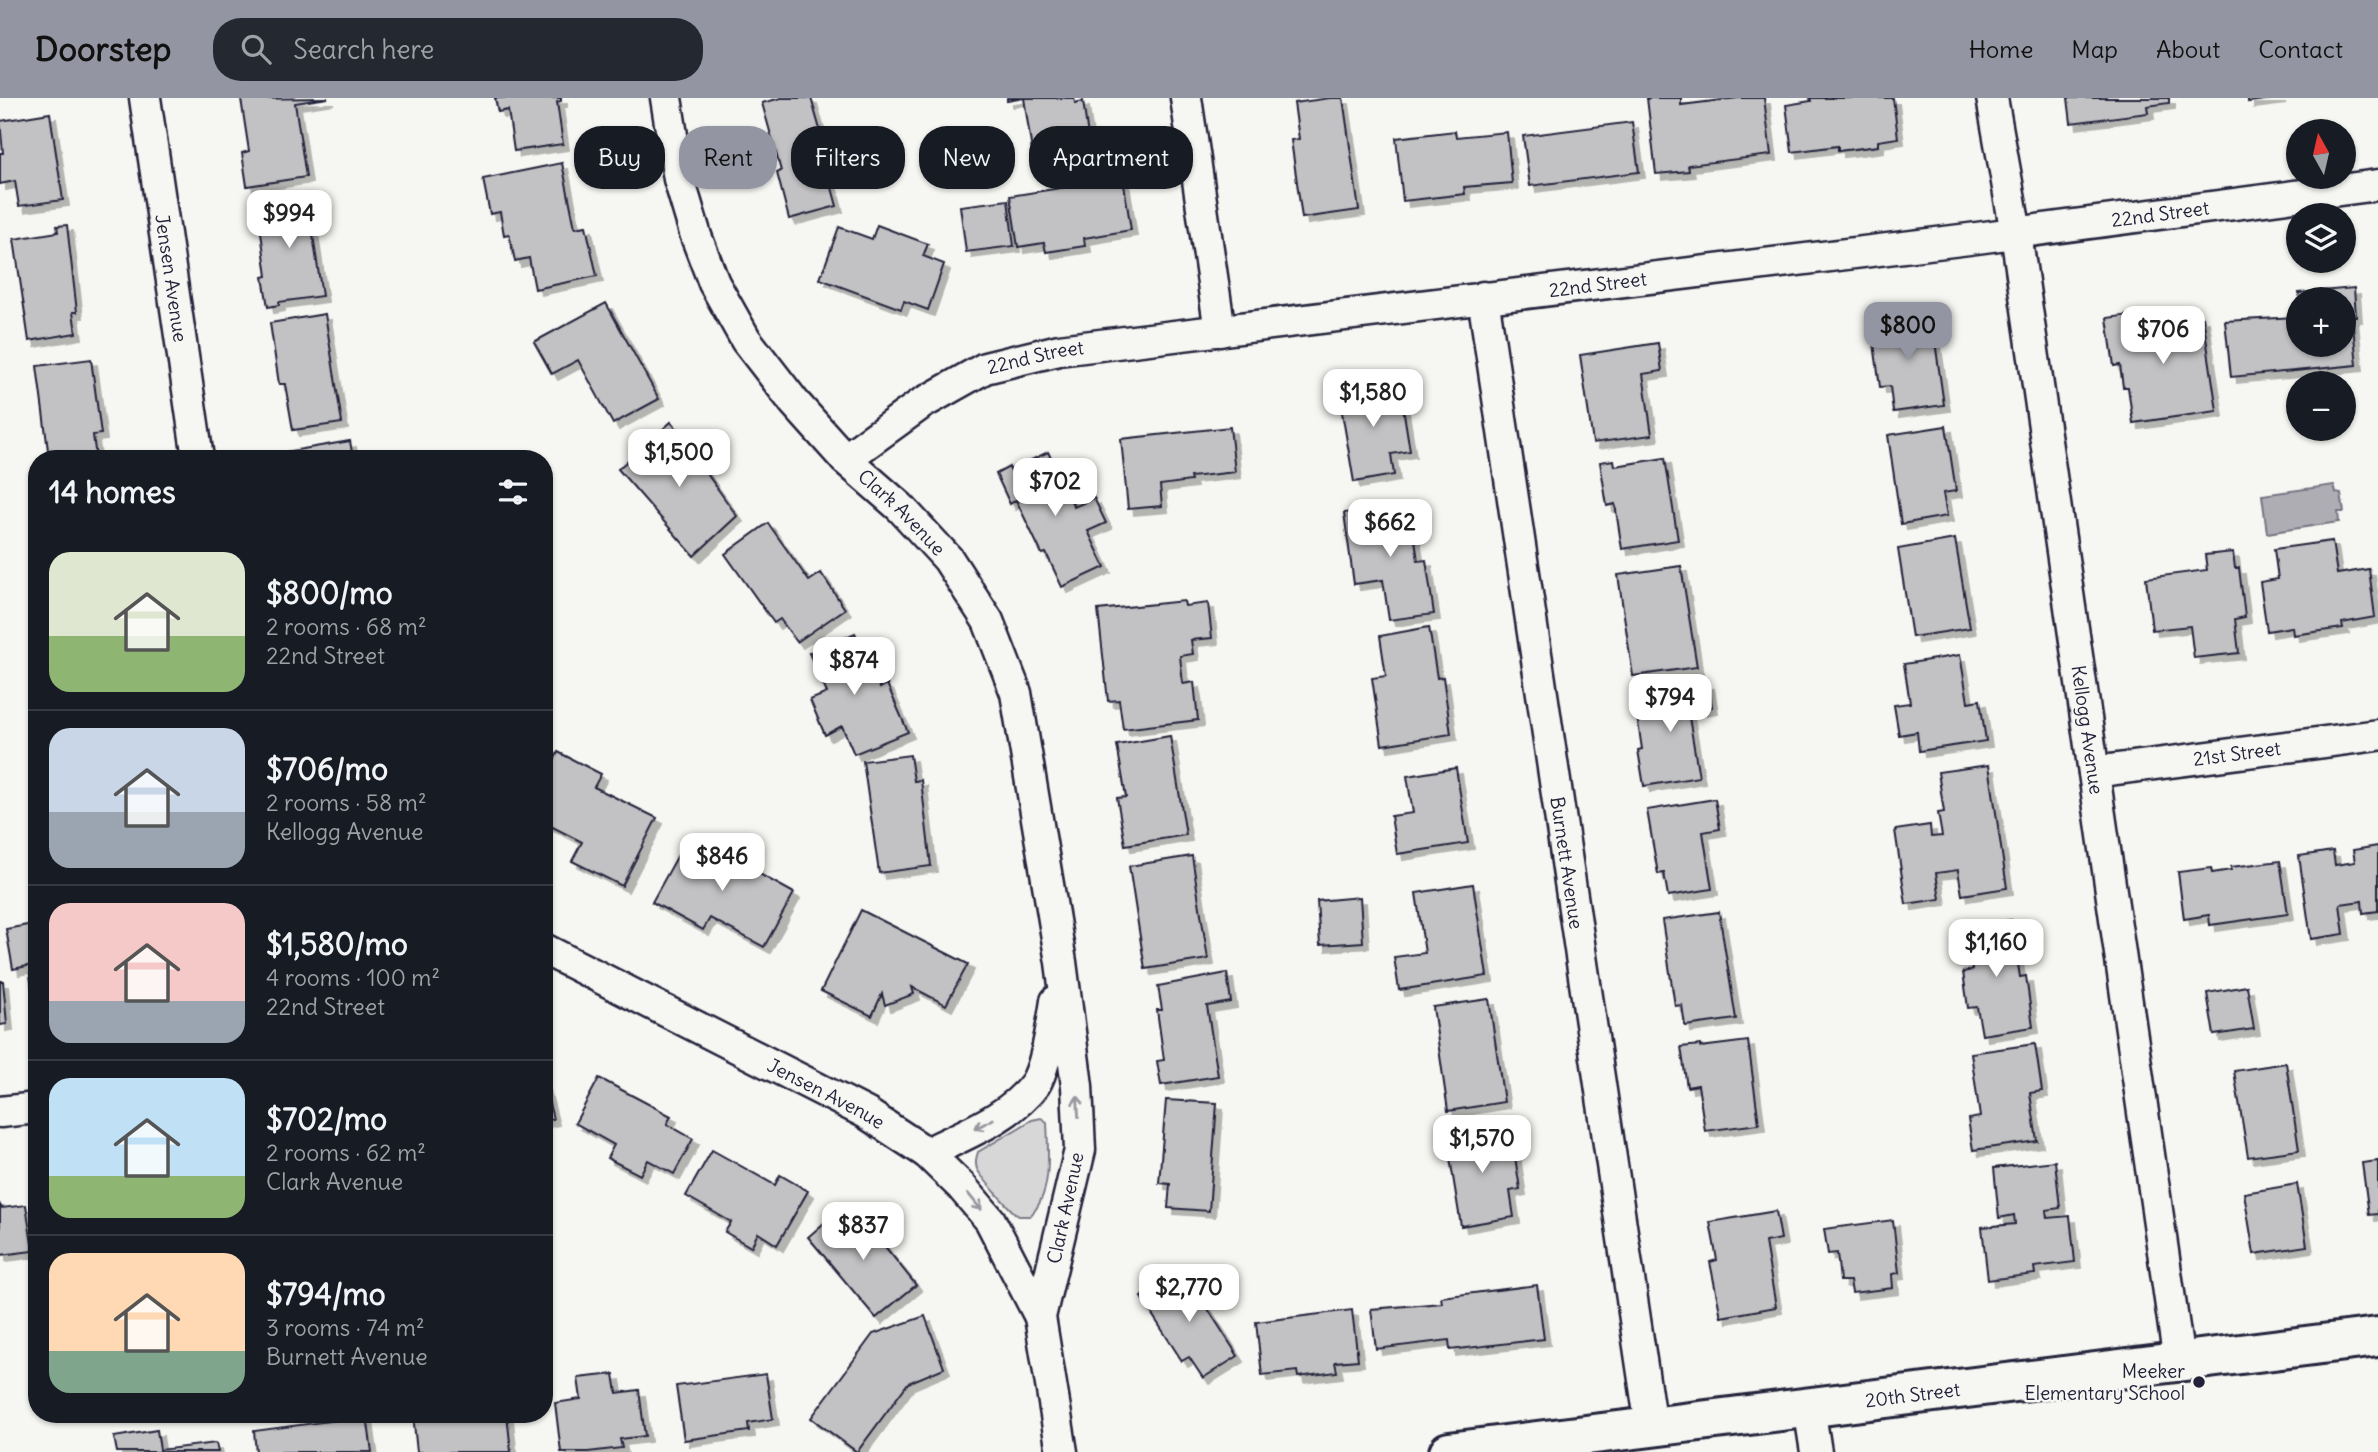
<!DOCTYPE html>
<meta charset="utf-8">
<style>
body{margin:0;font-family:Delius,sans-serif;background:#242831;color:#f1f3f6;height:100vh;display:flex;flex-direction:column;font-size:26px;white-space:nowrap}
*{box-sizing:border-box;margin:0}
p{font-size:23px;color:#9ea1a6}
.icon{flex:none;width:38px;height:38px;fill:none;stroke:currentColor;stroke-width:2;stroke-linecap:round;stroke-linejoin:round}
.map{position:relative;flex:1;overflow:hidden}
.panel{position:absolute;left:28px;top:352px;width:525px;height:973px;display:flex;flex-direction:column;background:#171b24;border-radius:28px;box-shadow:0 2px 5px #0004}
.panel>*{flex:none}
.top-card{position:absolute;left:574px;top:28px;width:665px;height:63px;display:flex;gap:14px}
.needle{width:46px;rotate:352deg}
.tools{position:absolute;left:2286px;top:21px;display:grid;gap:14px}
.tools a{display:grid;place-items:center;width:70px;height:70px;border-radius:50%;background:#171b24;box-shadow:0 2px 5px #0004;font-size:35px}
.price{position:absolute;translate:-50% -60px;padding:0 16px;border-radius:14px;background:#fff;color:#222;font-size:23px;line-height:46px;filter:drop-shadow(0 2px 4px #0008)}
.price::after{content:'';position:absolute;left:50%;top:42px;width:21px;height:16px;margin-left:-10px;background:inherit;clip-path:polygon(0 0,100% 0,50% 100%)}
.price.current{background:#9495a2;color:#111}
ul{padding:0;list-style:none}
li{display:flex;align-items:center;gap:21px;height:175px;padding:0 21px}
li+li{border-top:2px solid #363941}
li span{display:grid;place-items:center;flex:none;width:196px;height:140px;border-radius:21px;color:#555}
li>.icon{margin-inline-start:auto}
span .icon{width:84px;height:84px;fill:#fffc;stroke-width:1}
li b{font-size:30px}
h2{display:flex;justify-content:space-between;align-items:center;height:84px;padding:0 21px;font-size:30px}
.tag{padding:0 24px;border-radius:28px;background:#171b24;box-shadow:0 2px 5px #0004;font-size:24px;line-height:63px}
.tag.current{background:#9495a2;color:#111}
header{display:flex;align-items:center;gap:42px;box-sizing:border-box;height:98px;padding:0 35px;background:#9495a2;color:#111}
header strong{font-size:33px}
nav{display:flex;gap:38px;margin-inline-start:auto;font-size:24px}
.search{width:490px;height:63px;background:#242831;display:flex;align-items:center;gap:18px;box-sizing:border-box;padding:0 24px;border-radius:28px;color:#9ea1a6;font-size:26px}
.map>svg:first-child{display:block}
.green{fill:#d7d7d7;stroke:#7c7c89;stroke-width:2}
.water{fill:#adadb3;stroke:#757583;stroke-width:2}
.building{fill:#c2c2c4;stroke:#22223b;stroke-width:2;filter:url(#shadow)}
.lines{fill:none;stroke-linecap:round;stroke-linejoin:round}
.street-casing{stroke:#22223b;stroke-width:35}
.secondary-casing{stroke:#22223b;stroke-width:44}
.street{stroke:#f6f6f2;stroke-width:30}
.secondary{stroke:#f6f6f2;stroke-width:38}
.oneway{stroke:#9797a0}
.poi-dot{fill:#22223b;stroke:#f6f6f2;stroke-width:2.5}
.labels{text-anchor:middle;dominant-baseline:central;stroke-width:5;stroke-linejoin:round;paint-order:stroke}
.street-label{font-size:19px;fill:#22223b;stroke:#f6f6f2}
.poi-label{font-size:19px;fill:#22223b;stroke:#f6f6f2;text-anchor:end}
</style>
<header>
<strong>Doorstep</strong>
<div class="search"><svg class="icon" aria-label="search" viewBox="0 0 24 24"><circle cx="10" cy="10" r="6"/><path d="M15 15l6 6"/></svg>Search here</div>
<nav><a>Home</a><a>Map</a><a>About</a><a>Contact</a></nav>
</header>
<div class="map">
<svg width="2378" height="1354" viewBox="0 0 2378 1354">
<defs>
<filter id="shadow"><feDropShadow dx="6" dy="6" stdDeviation="0" flood-color="#0004"/></filter>
</defs>
<rect width="100%" height="100%" fill="#f6f6f2"/>
<filter id="ink" filterUnits="userSpaceOnUse"><feTurbulence type="fractalNoise" baseFrequency=".0143" numOctaves="2"/><feDisplacementMap in="SourceGraphic" scale="14" xChannelSelector="R" yChannelSelector="G"/><feConvolveMatrix kernelMatrix="1 2 1 2 8 2 1 2 1" color-interpolation-filters="sRGB"/></filter>
<g filter="url(#ink)">
<path class="green" d="M1041 1020 1047 1024C1048 1054 1053 1096 1030 1118 1030 1118 1019 1118 1019 1118 1014 1117 979 1076 977 1071 975 1064 976 1060 978 1054L1032 1022Z"/>
<polygon class="water" points="2334,387 2336,395 2341,396 2344,414 2338,414 2339,424 2267,435 2262,397"/>
<g class="building">
<polygon points="328,0 295,5 306,79 247,88 242,55 249,53 241,1"/>
<polygon points="495,0 561,0 561,3 557,4 563,46 514,53 508,12 498,14"/>
<polygon points="781,0 811,0 821,35 833,32 842,63 826,68 837,108 789,121 777,75 781,73 762,5"/>
<polygon points="1007,0 1074,0 1075,5 1083,3 1089,45 1032,53 1024,0 1007,3"/>
<polygon points="1330,0 1343,0 1359,112 1302,120 1291,42 1299,41 1294,5"/>
<polygon points="1647,0 1681,0 1681,7 1738,0 1764,0 1771,57 1688,67 1689,73 1656,76"/>
<polygon points="1810,0 1893,0 1898,40 1878,43 1878,48 1838,53 1838,48 1792,54 1786,7 1811,3"/>
<polygon points="2068,0 2169,0 2169,5 2147,8 2148,15 2071,25"/>
<polygon points="2248,0 2280,0 2248,4"/>
<polygon points="50,15 63,102 19,108 15,83 0,86 0,55 3,55 0,23"/>
<polygon points="1632,24 1639,74 1530,88 1523,38"/>
<polygon points="1455,33 1456,39 1507,34 1512,85 1464,89 1465,96 1403,103 1396,40"/>
<polygon points="562,65 575,130 586,128 597,178 535,191 529,160 515,163 509,136 504,137 500,114 490,116 483,81"/>
<polygon points="1123,80 1131,132 1084,140 1085,148 1046,154 1044,145 1018,149 1010,98"/>
<polygon points="307,96 322,198 279,204 279,207 268,209 263,179 267,178 260,127 263,126 259,103"/>
<polygon points="1008,102 1014,148 966,154 960,108"/>
<polygon points="67,127 77,214 73,214 76,235 29,243 14,141 58,134 57,128"/>
<polygon points="877,127 928,146 923,158 944,166 928,212 904,203 901,211 820,181 839,129 872,141"/>
<polygon points="2354,190 2356,218 2352,218 2357,267 2231,279 2225,223 2298,219 2298,247 2343,247 2343,201 2300,201 2299,195"/>
<polygon points="606,205 659,301 613,326 578,262 552,276 534,244"/>
<polygon points="2152,214 2154,226 2203,219 2217,313 2133,325 2128,289 2123,289 2120,267 2114,268 2107,220"/>
<polygon points="1931,215 1944,307 1893,314 1890,288 1880,289 1871,224"/>
<polygon points="325,216 342,325 293,332 285,286 279,286 270,225"/>
<polygon points="1658,245 1662,273 1643,276 1652,337 1593,345 1580,257"/>
<polygon points="91,261 101,336 93,337 96,360 49,360 37,268"/>
<polygon points="1390,282 1394,311 1403,309 1410,353 1391,356 1394,377 1354,384 1338,291"/>
<polygon points="671,324 707,366 703,370 737,418 694,458 618,371"/>
<polygon points="1946,328 1956,393 1943,395 1947,418 1901,426 1888,337"/>
<polygon points="1230,329 1235,374 1190,379 1191,383 1160,387 1162,408 1128,411 1121,341"/>
<polygon points="350,343 353,360 286,360 285,354"/>
<polygon points="1048,354 1074,409 1094,400 1106,425 1088,433 1105,469 1062,489 1046,455 1042,456 1016,402 1010,406 996,376 1009,369 1010,372"/>
<polygon points="1665,360 1678,442 1622,451 1615,406 1607,408 1600,364 1614,362 1615,368"/>
<polygon points="1410,406 1418,463 1426,462 1434,516 1389,522 1383,482 1354,486 1344,415"/>
<polygon points="768,425 809,483 821,475 845,511 797,544 780,521 774,525 725,456"/>
<polygon points="1955,441 1970,530 1912,539 1898,451"/>
<polygon points="2332,443 2337,476 2369,471 2375,519 2342,525 2343,530 2293,537 2292,529 2267,533 2260,484 2278,481 2274,451"/>
<polygon points="2233,454 2235,470 2239,470 2245,519 2235,521 2239,555 2194,560 2190,528 2152,532 2146,480 2207,472 2205,457"/>
<polygon points="1681,468 1697,569 1633,578 1618,477"/>
<polygon points="1184,503 1185,508 1208,505 1212,540 1191,542 1193,556 1180,558 1183,586 1194,584 1198,622 1123,631 1119,602 1108,603 1098,512"/>
<polygon points="1429,529 1437,580 1443,579 1451,636 1382,647 1372,580 1386,578 1380,538"/>
<polygon points="855,535 880,590 887,586 908,634 854,656 842,628 825,637 810,602 827,595 809,555"/>
<polygon points="1960,557 1968,604 1980,602 1986,643 1919,653 1917,634 1899,637 1894,607 1910,605 1904,566"/>
<polygon points="1708,585 1712,609 1688,613 1699,679 1644,688 1638,652 1642,651 1637,618 1646,617 1643,596"/>
<polygon points="1170,638 1186,737 1125,747 1117,700 1126,699 1117,647"/>
<polygon points="558,654 601,676 594,689 657,720 622,788 572,763 582,744 547,726 544,732 544,663 552,667"/>
<polygon points="910,657 914,683 921,682 931,768 879,775 863,663"/>
<polygon points="1989,667 2007,790 1962,797 1958,772 1936,775 1940,801 1906,806 1895,732 1930,727 1931,739 1942,738 1938,715 1944,714 1938,674"/>
<polygon points="1456,670 1468,745 1397,756 1391,718 1413,715 1407,678"/>
<polygon points="1715,701 1720,731 1703,734 1712,791 1668,798 1664,775 1658,776 1647,712"/>
<polygon points="689,737 794,795 764,849 710,820 703,832 652,804"/>
<polygon points="2378,748 2378,813 2363,815 2362,803 2340,806 2344,836 2311,841 2299,758 2333,753 2335,767 2355,764 2353,752"/>
<polygon points="1192,758 1208,861 1145,871 1129,768"/>
<polygon points="2280,763 2288,816 2210,827 2209,817 2184,821 2178,774 2211,770 2212,775 2231,772 2231,769"/>
<polygon points="1473,786 1487,878 1399,892 1394,859 1425,855 1416,795"/>
<polygon points="1360,799 1363,844 1320,847 1317,803"/>
<polygon points="861,812 968,866 946,907 912,889 914,896 885,907 882,896 872,918 821,893"/>
<polygon points="1719,814 1736,921 1685,928 1682,907 1675,908 1662,822"/>
<polygon points="2011,822 2020,879 2026,878 2033,929 1982,937 1977,909 1968,910 1963,874 1972,872 1965,829"/>
<polygon points="33,826 37,846 37,866 13,871 6,831"/>
<polygon points="37,875 37,924 36,924 30,876"/>
<polygon points="1227,875 1231,904 1207,908 1218,978 1161,987 1157,963 1164,962 1157,912 1162,912 1158,888"/>
<polygon points="0,883 3,883 7,926 0,927"/>
<polygon points="2247,888 2254,931 2214,937 2207,895"/>
<polygon points="1489,901 1504,1004 1448,1013 1433,909"/>
<polygon points="1748,943 1759,1026 1705,1033 1698,987 1687,989 1681,949 1700,947 1700,949"/>
<polygon points="2035,946 2042,993 2030,995 2037,1043 1973,1052 1968,1021 1980,1019 1971,955"/>
<polygon points="2286,965 2299,1052 2248,1059 2234,973"/>
<polygon points="599,980 671,1018 667,1026 693,1041 674,1076 648,1062 640,1077 607,1060 614,1047 575,1025"/>
<polygon points="544,986 553,1021 544,1023"/>
<polygon points="1166,1002 1217,1005 1209,1113 1168,1110 1170,1086 1159,1085"/>
<polygon points="1463,1025 1464,1032 1487,1028 1490,1050 1513,1046 1520,1091 1510,1093 1514,1119 1461,1128 1446,1035 1450,1035 1449,1027"/>
<polygon points="712,1052 775,1087 780,1077 808,1093 777,1147 758,1135 751,1149 725,1134 731,1124 686,1098"/>
<polygon points="2055,1063 2060,1110 2046,1112 2047,1120 2070,1118 2075,1164 2034,1169 2035,1176 1988,1182 1982,1129 2015,1126 2014,1117 1999,1120 1994,1070"/>
<polygon points="2378,1063 2378,1116 2369,1117 2362,1065"/>
<polygon points="2297,1086 2307,1148 2254,1156 2244,1095"/>
<polygon points="0,1107 2,1110 26,1107 33,1153 0,1157"/>
<polygon points="839,1112 853,1128 862,1120 916,1187 876,1220 808,1139"/>
<polygon points="1776,1113 1781,1141 1765,1144 1776,1209 1721,1219 1710,1164 1717,1162 1710,1124"/>
<polygon points="1893,1122 1899,1175 1892,1176 1893,1190 1852,1195 1850,1183 1840,1183 1837,1155 1828,1156 1824,1131"/>
<polygon points="1183,1172 1238,1258 1203,1280 1189,1259 1182,1263 1141,1199"/>
<polygon points="1537,1187 1544,1241 1450,1252 1449,1242 1376,1251 1371,1211 1442,1205 1441,1199"/>
<polygon points="1352,1212 1358,1262 1335,1264 1337,1274 1298,1279 1297,1273 1262,1277 1256,1224"/>
<polygon points="925,1218 944,1270 908,1285 857,1354 811,1320 873,1236"/>
<polygon points="614,1276 617,1295 639,1292 645,1338 620,1341 622,1350 588,1354 561,1354 555,1305 581,1301 578,1280"/>
<polygon points="766,1276 773,1321 748,1325 749,1333 684,1342 676,1288"/>
<polygon points="413,1316 507,1316 511,1354 417,1354"/>
<polygon points="367,1318 372,1354 256,1354 254,1333"/>
<polygon points="157,1332 160,1352 216,1345 218,1354 117,1354 114,1339"/>
</g>
<g class="lines">
<defs>
<g id="street">
<path id="s1" d="M145 0 198 360"/>
<path id="s2" d="M666 0 679 81 696 138 714 185 746 242 794 304 845 361 900 409 948 461 988 523 1016 595 1061 864 1077 988 1080 1052 1040 1219 1062 1354"/>
<polyline points="1186,0 1220,233"/>
<path id="s3" d="M1992 0 2016 135 2179 1264"/>
<path id="s4" d="M1483 199 1651 1329"/>
<path id="s5" d="M845 361 921 306 985 270 1059 252 1969 141 2378 87"/>
<path id="s6" d="M2094 674 2378 637"/>
<path id="s7" d="M544 851 866 1015 927 1055 961 1088 990 1122 1040 1219"/>
<polyline points="0,1014 37,1010"/>
<path d="M927 1055C963 1037 1010 1020 1035 986 1046 969 1053 923 1056 903"/>
<polyline points="1809,1309 1816,1354"/>
</g>
<g id="secondary">
<path id="s8" d="M1449 1354 2378 1239"/>
</g>
</defs>
<use href="#street" class="street-casing"/>
<use href="#secondary" class="secondary-casing"/>
<use href="#street" class="street"/>
<use href="#secondary" class="secondary"/>
</g>
<defs><path id="oneway-shaft" d="M-6 0H5M1.5-3L5.5 0L1.5 3" fill="none" stroke-width="1.6" stroke-linecap="round" stroke-linejoin="round" transform="scale(1.75)"/></defs>
<g class="oneway">
<use href="#oneway-shaft" transform="translate(1078 1008) rotate(-93)"/>
<use href="#oneway-shaft" transform="translate(984 1026) rotate(152)"/>
<use href="#oneway-shaft" transform="translate(975 1104) rotate(51)"/>
</g>
</g>
<circle class="poi-dot" cx="2199" cy="1284" r="7"/>
<g class="labels">
<g class="street-label">
<text stroke="none"><textPath href="#s5" startOffset="1353">22nd Street</textPath></text>
<text stroke="none"><textPath href="#s1" startOffset="182">Jensen Avenue</textPath></text>
<text stroke="none"><textPath href="#s5" startOffset="786">22nd Street</textPath></text>
<text stroke="none"><textPath href="#s5" startOffset="219">22nd Street</textPath></text>
<text stroke="none"><textPath href="#s2" startOffset="490">Clark Avenue</textPath></text>
<text stroke="none"><textPath href="#s3" startOffset="639">Kellogg Avenue</textPath></text>
<text stroke="none"><textPath href="#s6" startOffset="144">21st Street</textPath></text>
<text stroke="none"><textPath href="#s4" startOffset="572">Burnett Avenue</textPath></text>
<text stroke="none"><textPath href="#s7" startOffset="317">Jensen Avenue</textPath></text>
<text transform="translate(1065 1110) rotate(-78)">Clark Avenue</text>
<text stroke="none"><textPath href="#s8" startOffset="467">20th Street</textPath></text>
</g>
<g class="poi-label">
<text x="2185" y="1273">Meeker<tspan x="2185" dy="22">Elementary School</tspan></text>
</g>
</g>
</svg>
<div class="tools">
<a><svg class="needle" viewBox="-14 -14 28 28"><path d="M0-13l5 13h-10z" fill="#e53935"/><path d="M0 13l5-13h-10z" fill="#9ea1a6"/></svg></a>
<a><svg class="icon" aria-label="layers" viewBox="0 0 24 24"><path d="M12 4l9 5-9 5-9-5zM3 14l9 5 9-5"/></svg></a>
<a>+</a>
<a>−</a>
</div>
<b class="price" style="left:289px;top:152px">$994</b>
<b class="price current" style="left:1908px;top:264px">$800</b>
<b class="price" style="left:2163px;top:268px">$706</b>
<b class="price" style="left:1373px;top:331px">$1,580</b>
<b class="price" style="left:679px;top:391px">$1,500</b>
<b class="price" style="left:1055px;top:420px">$702</b>
<b class="price" style="left:1390px;top:461px">$662</b>
<b class="price" style="left:854px;top:599px">$874</b>
<b class="price" style="left:1670px;top:636px">$794</b>
<b class="price" style="left:722px;top:795px">$846</b>
<b class="price" style="left:1996px;top:881px">$1,160</b>
<b class="price" style="left:1482px;top:1077px">$1,570</b>
<b class="price" style="left:863px;top:1164px">$837</b>
<b class="price" style="left:1189px;top:1226px">$2,770</b>
<div class="top-card">
<a class="tag">Buy</a>
<a class="tag current">Rent</a>
<a class="tag">Filters</a>
<a class="tag">New</a>
<a class="tag">Apartment</a>
</div>
<section class="panel">
<h2>14 homes<svg class="icon" aria-label="filters" viewBox="0 0 24 24"><path d="M4 7h16M4 17h16"/><circle cx="9" cy="7" r="2"/><circle cx="15" cy="17" r="2"/></svg></h2>
<ul>
<li><span style="background:linear-gradient(#dfe7d0 60%,#8fb573 0)"><svg class="icon" aria-label="home" viewBox="0 0 24 24"><path d="M3 11l9-7 9 7M6 9v11h12V9"/></svg></span><div><b>$800/mo</b><p>2 rooms · 68 m²</p><p>22nd Street</p></div></li>
<li><span style="background:linear-gradient(#c9d6e8 60%,#9aa5b1 0)"><svg class="icon" aria-label="home" viewBox="0 0 24 24"><path d="M3 11l9-7 9 7M6 9v11h12V9"/></svg></span><div><b>$706/mo</b><p>2 rooms · 58 m²</p><p>Kellogg Avenue</p></div></li>
<li><span style="background:linear-gradient(#f6c9c9 70%,#9aa5b1 0)"><svg class="icon" aria-label="home" viewBox="0 0 24 24"><path d="M3 11l9-7 9 7M6 9v11h12V9"/></svg></span><div><b>$1,580/mo</b><p>4 rooms · 100 m²</p><p>22nd Street</p></div></li>
<li><span style="background:linear-gradient(#bfe0f5 70%,#8fb573 0)"><svg class="icon" aria-label="home" viewBox="0 0 24 24"><path d="M3 11l9-7 9 7M6 9v11h12V9"/></svg></span><div><b>$702/mo</b><p>2 rooms · 62 m²</p><p>Clark Avenue</p></div></li>
<li><span style="background:linear-gradient(#ffd9b3 70%,#7fa58c 0)"><svg class="icon" aria-label="home" viewBox="0 0 24 24"><path d="M3 11l9-7 9 7M6 9v11h12V9"/></svg></span><div><b>$794/mo</b><p>3 rooms · 74 m²</p><p>Burnett Avenue</p></div></li>
</ul>
</section>
</div>
